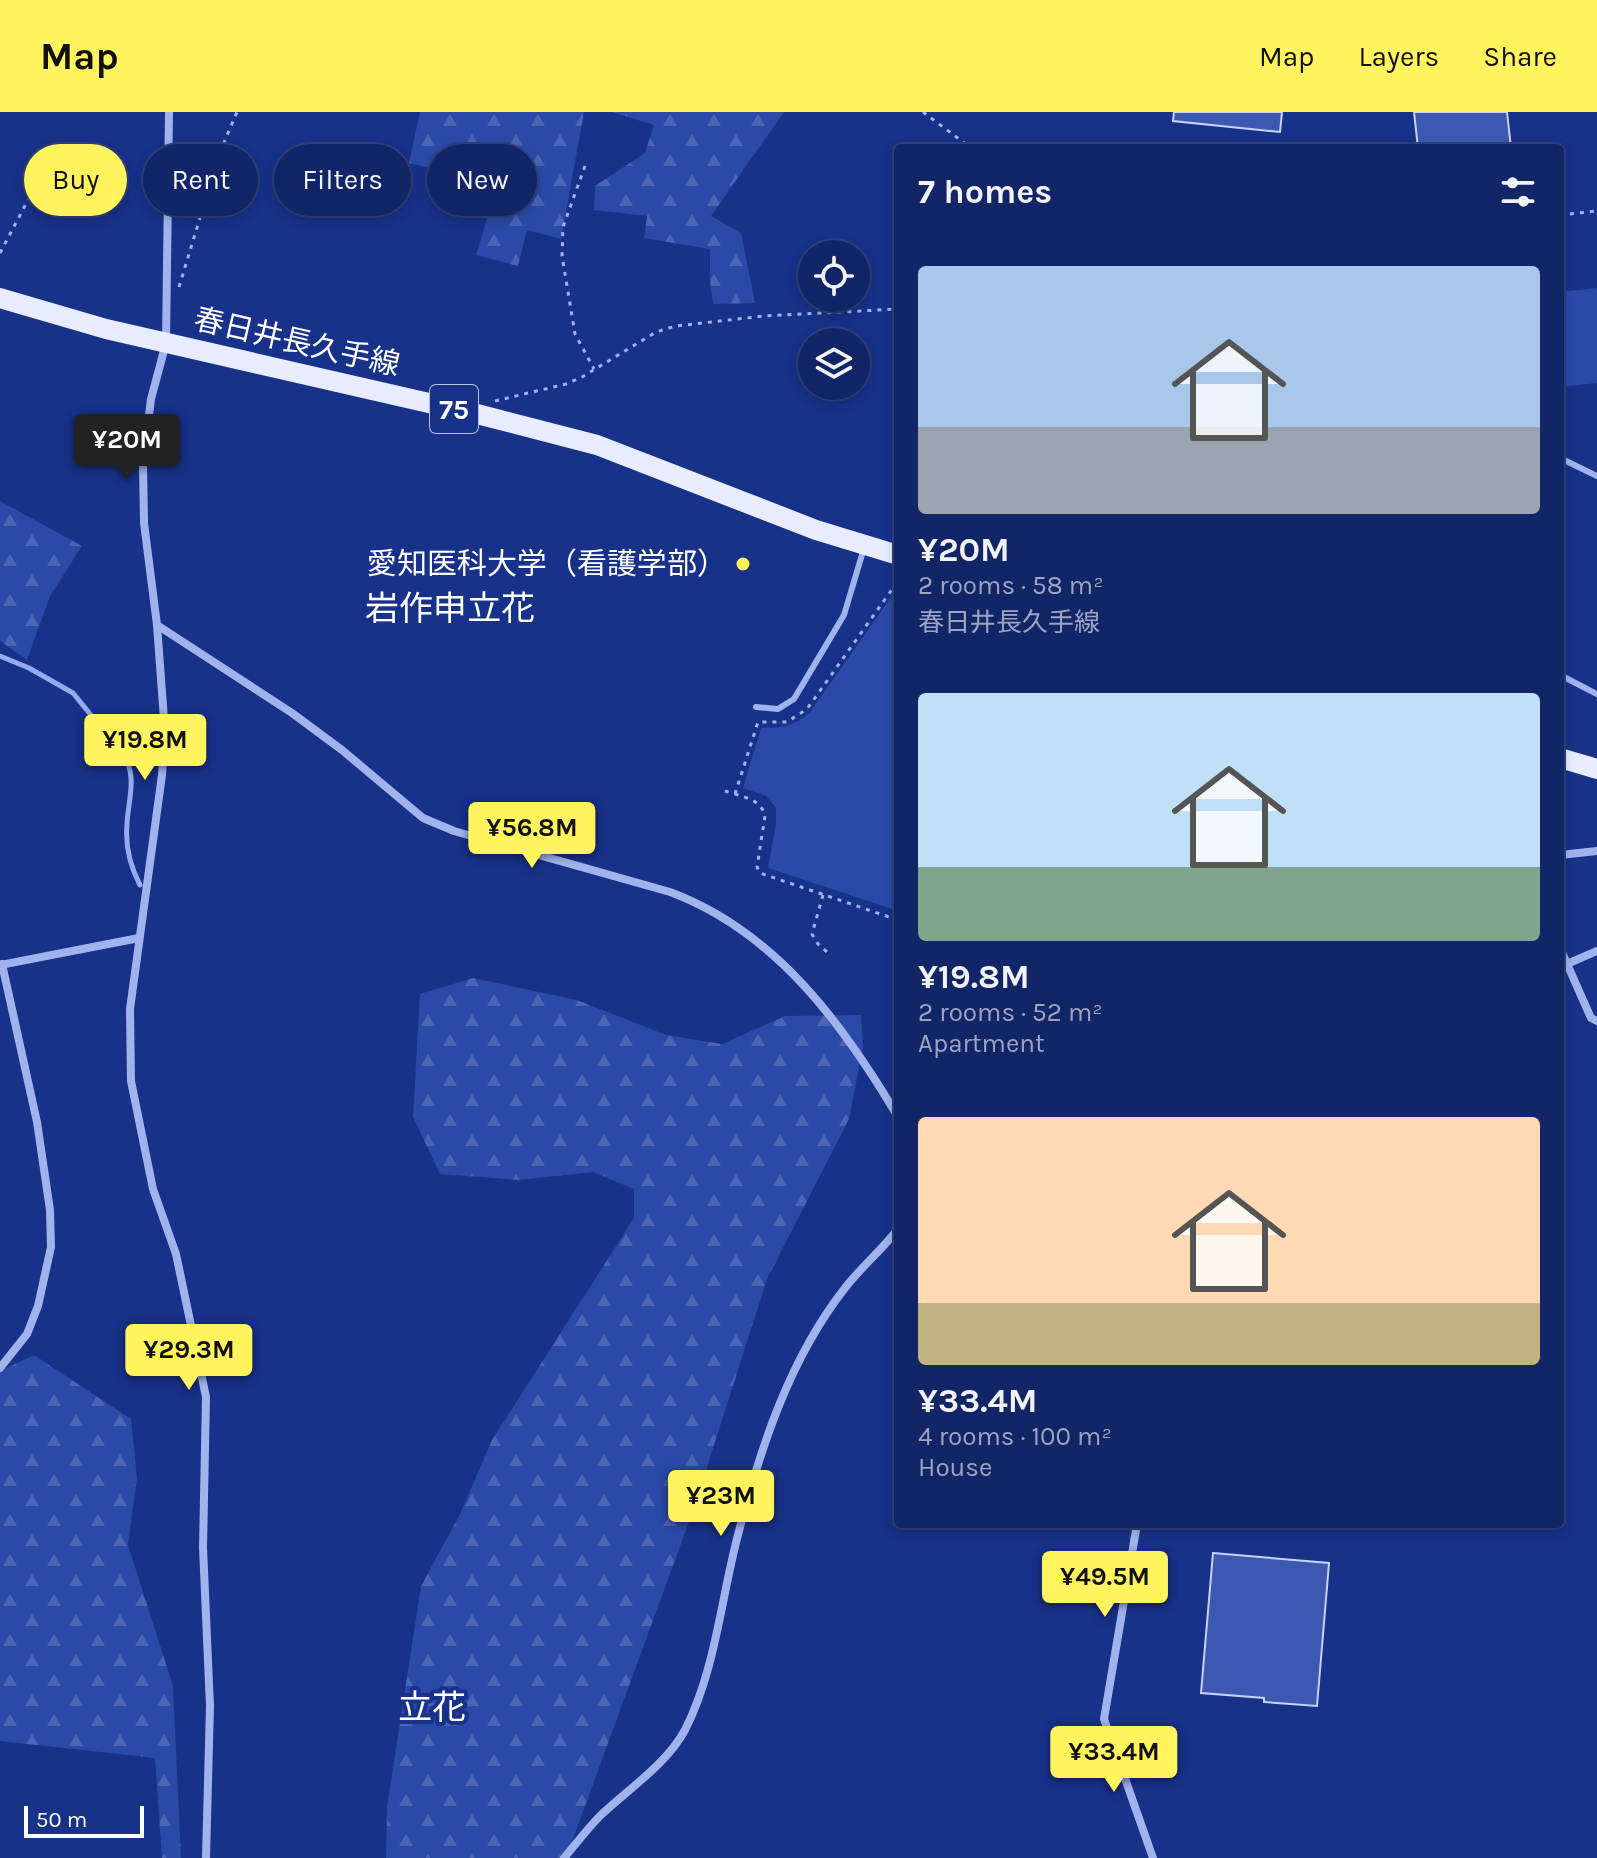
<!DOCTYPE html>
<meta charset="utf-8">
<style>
body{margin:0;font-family:Karla,"Noto Sans JP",sans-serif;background:#1b2d6d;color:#f1f3f6;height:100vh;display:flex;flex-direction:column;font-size:30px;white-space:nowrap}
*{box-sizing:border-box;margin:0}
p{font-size:26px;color:#9ca5c0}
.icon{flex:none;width:44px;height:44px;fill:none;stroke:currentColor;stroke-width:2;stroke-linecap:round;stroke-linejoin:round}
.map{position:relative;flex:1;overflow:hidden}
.drawer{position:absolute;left:894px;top:32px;width:670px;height:1384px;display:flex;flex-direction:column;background:#122567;border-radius:8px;box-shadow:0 4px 12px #0003,0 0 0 2px #31427b}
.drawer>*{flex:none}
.top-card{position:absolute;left:24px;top:32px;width:750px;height:72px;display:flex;gap:16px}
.buttons{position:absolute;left:798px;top:128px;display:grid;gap:16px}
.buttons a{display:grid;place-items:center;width:72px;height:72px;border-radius:50%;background:#122567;box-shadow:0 4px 12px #0003,0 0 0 2px #31427b;font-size:40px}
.scale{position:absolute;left:24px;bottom:20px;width:120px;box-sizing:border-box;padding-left:8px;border:4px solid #fff;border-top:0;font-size:22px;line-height:28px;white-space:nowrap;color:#fff;-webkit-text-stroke:6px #183189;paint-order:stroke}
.price{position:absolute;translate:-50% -68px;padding:0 18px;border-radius:8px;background:#fff35e;color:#111;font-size:26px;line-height:52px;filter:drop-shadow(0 2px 4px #0008)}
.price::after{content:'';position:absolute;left:50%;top:48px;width:24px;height:18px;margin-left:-12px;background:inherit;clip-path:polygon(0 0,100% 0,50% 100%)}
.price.selected{background:#222;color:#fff}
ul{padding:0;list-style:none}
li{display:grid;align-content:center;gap:16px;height:424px;padding:0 24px}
li span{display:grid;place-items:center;height:248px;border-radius:8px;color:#555}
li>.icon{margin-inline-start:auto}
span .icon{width:144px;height:144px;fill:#fffc;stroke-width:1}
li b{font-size:34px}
h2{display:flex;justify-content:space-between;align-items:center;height:96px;padding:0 24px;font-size:34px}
.chip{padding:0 28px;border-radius:36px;background:#122567;box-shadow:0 4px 12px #0003,0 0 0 2px #31427b;font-size:28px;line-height:72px}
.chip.selected{background:#fff35e;color:#111}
header{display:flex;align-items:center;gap:48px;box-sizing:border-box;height:112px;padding:0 40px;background:#fff35e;color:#111}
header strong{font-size:38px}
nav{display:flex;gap:44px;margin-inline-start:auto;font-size:28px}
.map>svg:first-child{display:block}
.forest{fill:url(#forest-firs)}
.park{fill:#2b49a7}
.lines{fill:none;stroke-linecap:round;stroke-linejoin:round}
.stream{stroke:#94abf0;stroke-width:5}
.building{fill:#3d58b1;stroke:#c7d3fa;stroke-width:2}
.path{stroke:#a1b3ed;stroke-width:3;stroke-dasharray:4 6;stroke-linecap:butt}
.service{stroke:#a1b3ed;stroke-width:6}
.minor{stroke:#a1b3ed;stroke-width:8}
.primary{stroke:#e8ecff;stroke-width:20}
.poi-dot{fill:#fff35e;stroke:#183189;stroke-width:3}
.labels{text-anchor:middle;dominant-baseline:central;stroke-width:8;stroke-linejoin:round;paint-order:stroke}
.shield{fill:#183189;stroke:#bac1dc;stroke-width:2}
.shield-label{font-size:28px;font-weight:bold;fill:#fff}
.street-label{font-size:30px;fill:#fff;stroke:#183189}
.poi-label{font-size:30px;fill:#fff;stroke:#183189;text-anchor:end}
.quarter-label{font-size:34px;fill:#fff;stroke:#183189}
</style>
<header>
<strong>Map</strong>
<nav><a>Map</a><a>Layers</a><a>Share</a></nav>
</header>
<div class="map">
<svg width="1597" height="1746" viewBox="0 0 1597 1746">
<defs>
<pattern id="forest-firs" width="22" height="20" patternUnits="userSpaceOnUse" patternTransform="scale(2)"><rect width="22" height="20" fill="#2b49a7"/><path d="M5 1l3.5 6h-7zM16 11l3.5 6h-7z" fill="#4b64b4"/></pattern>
</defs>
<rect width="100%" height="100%" fill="#183189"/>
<g class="forest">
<polygon points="420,0 584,0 561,127 527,118 518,154 476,143 490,97 441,81 446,60 409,51"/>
<polygon points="612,0 784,0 711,104 741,121 755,191 713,192 710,169 710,137 644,126 647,104 594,98 595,74 645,41 654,13"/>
<polygon points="0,389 82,434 50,484 27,548 0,529"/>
<polygon points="473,866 577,888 666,923 722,932 785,904 861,903 863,935 849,1007 767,1167 693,1399 566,1746 386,1746 387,1695 421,1474 460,1402 492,1328 634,1106 634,1077 593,1060 519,1068 440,1062 413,1005 420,882"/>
<polygon points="34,1243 131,1307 137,1366 128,1433 173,1574 181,1746 162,1746 155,1646 0,1629 0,1259"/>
</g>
<g class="park">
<polygon points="1597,176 1597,271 1560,275 1560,180"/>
<path d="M894 481 898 483V799L768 756 776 711V696L766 684 743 676 761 616C781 616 795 614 810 600Z"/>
</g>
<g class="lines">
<path class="stream" d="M0 544 29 556 73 581 125 645C137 667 128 689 127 712 125 734 130 754 140 773"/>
</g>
<g class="building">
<polygon points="1174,0 1282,0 1280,20 1173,9"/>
<polygon points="1414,0 1507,0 1511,36 1418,36"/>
<polygon points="1213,1441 1329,1451 1317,1594 1264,1590 1264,1586 1201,1581"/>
</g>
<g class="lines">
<g class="path">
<polyline points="923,0 971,36"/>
<polyline points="585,54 563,115 562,144 575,222 594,257"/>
<polyline points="1560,103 1597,99"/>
<polyline points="0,141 37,71"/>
<polyline points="179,175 220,40 237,0"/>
<polyline points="495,289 566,272 582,265 656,220 676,214 764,204 898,197"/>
<path d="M725 679C740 684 762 687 765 704L757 755 760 761 898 808"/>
<polyline points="735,682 758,610 787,610 807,597 893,476 898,478"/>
<polyline points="823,783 812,822 818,832 827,840"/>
</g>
<g class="service">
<polyline points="1560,346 1597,364"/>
<polyline points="1560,563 1597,582"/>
<polyline points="756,595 778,597 794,587 844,503 864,436"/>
</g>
<g class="minor">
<polyline points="169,0 166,231 151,287 143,352 144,411 157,513 165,621 162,663 130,897 131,969 153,1077 176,1142 206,1285 203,1436 210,1594 206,1746"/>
<path d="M157 513 292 601 342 638 423 706 454 719 670 780C775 819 843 912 898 1005"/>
<polyline points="1560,743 1597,739"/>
<polyline points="1560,836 1591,906 1597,909"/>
<polyline points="1567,852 1597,839"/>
<polyline points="0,853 139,826"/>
<polyline points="0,1256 27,1222 38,1194 51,1135 50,1098 37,1010 2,852"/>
<polyline points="1137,1412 1104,1607 1153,1746"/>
<path d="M564 1746C576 1732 587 1717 600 1704 628 1677 666 1653 685 1618 716 1557 721 1485 739 1419 761 1334 790 1246 845 1176 861 1155 882 1138 898 1117"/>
</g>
<g class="primary">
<polyline points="0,186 106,217 477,302 597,333 816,418 898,443"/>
<polyline points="1560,646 1597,657"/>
</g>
</g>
<circle class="poi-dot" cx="743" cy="452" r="8"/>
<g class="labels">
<rect class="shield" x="430" y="273" width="48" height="48" rx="6"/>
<g class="shield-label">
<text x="454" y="297">75</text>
</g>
<g class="street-label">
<text transform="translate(297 230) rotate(13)">春日井長久手線</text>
</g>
<g class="poi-label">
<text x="727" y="452">愛知医科大学（看護学部）</text>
</g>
<g class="quarter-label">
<text x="450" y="497">岩作申立花</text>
<text x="432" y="1596">立花</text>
</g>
</g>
</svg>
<div class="buttons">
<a><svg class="icon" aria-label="locate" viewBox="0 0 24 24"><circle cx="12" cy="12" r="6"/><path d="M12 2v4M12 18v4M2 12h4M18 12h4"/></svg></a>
<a><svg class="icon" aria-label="layers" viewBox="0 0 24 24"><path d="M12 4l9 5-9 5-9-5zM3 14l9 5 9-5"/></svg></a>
</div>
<div class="scale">50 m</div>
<b class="price selected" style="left:127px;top:370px">¥20M</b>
<b class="price" style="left:145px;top:670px">¥19.8M</b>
<b class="price" style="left:532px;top:758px">¥56.8M</b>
<b class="price" style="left:189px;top:1280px">¥29.3M</b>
<b class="price" style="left:721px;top:1426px">¥23M</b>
<b class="price" style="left:1105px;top:1507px">¥49.5M</b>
<b class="price" style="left:1114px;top:1682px">¥33.4M</b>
<div class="top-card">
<a class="chip selected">Buy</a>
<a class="chip">Rent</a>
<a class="chip">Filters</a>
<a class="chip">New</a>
</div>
<section class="drawer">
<h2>7 homes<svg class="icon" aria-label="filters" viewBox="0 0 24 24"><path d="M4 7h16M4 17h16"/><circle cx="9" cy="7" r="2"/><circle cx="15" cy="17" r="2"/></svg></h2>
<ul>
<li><span style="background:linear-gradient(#a9c7e8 65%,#9aa5b1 0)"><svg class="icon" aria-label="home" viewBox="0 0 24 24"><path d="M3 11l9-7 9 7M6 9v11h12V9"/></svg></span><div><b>¥20M</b><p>2 rooms · 58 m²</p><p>春日井長久手線</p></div></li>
<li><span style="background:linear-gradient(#bfe0f5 70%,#7fa58c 0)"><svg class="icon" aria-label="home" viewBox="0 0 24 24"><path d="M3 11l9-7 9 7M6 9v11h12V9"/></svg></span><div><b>¥19.8M</b><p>2 rooms · 52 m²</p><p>Apartment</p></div></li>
<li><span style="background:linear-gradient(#ffd9b3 75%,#c2b280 0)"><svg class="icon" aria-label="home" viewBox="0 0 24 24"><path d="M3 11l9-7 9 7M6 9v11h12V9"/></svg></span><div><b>¥33.4M</b><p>4 rooms · 100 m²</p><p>House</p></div></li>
</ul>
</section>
</div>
